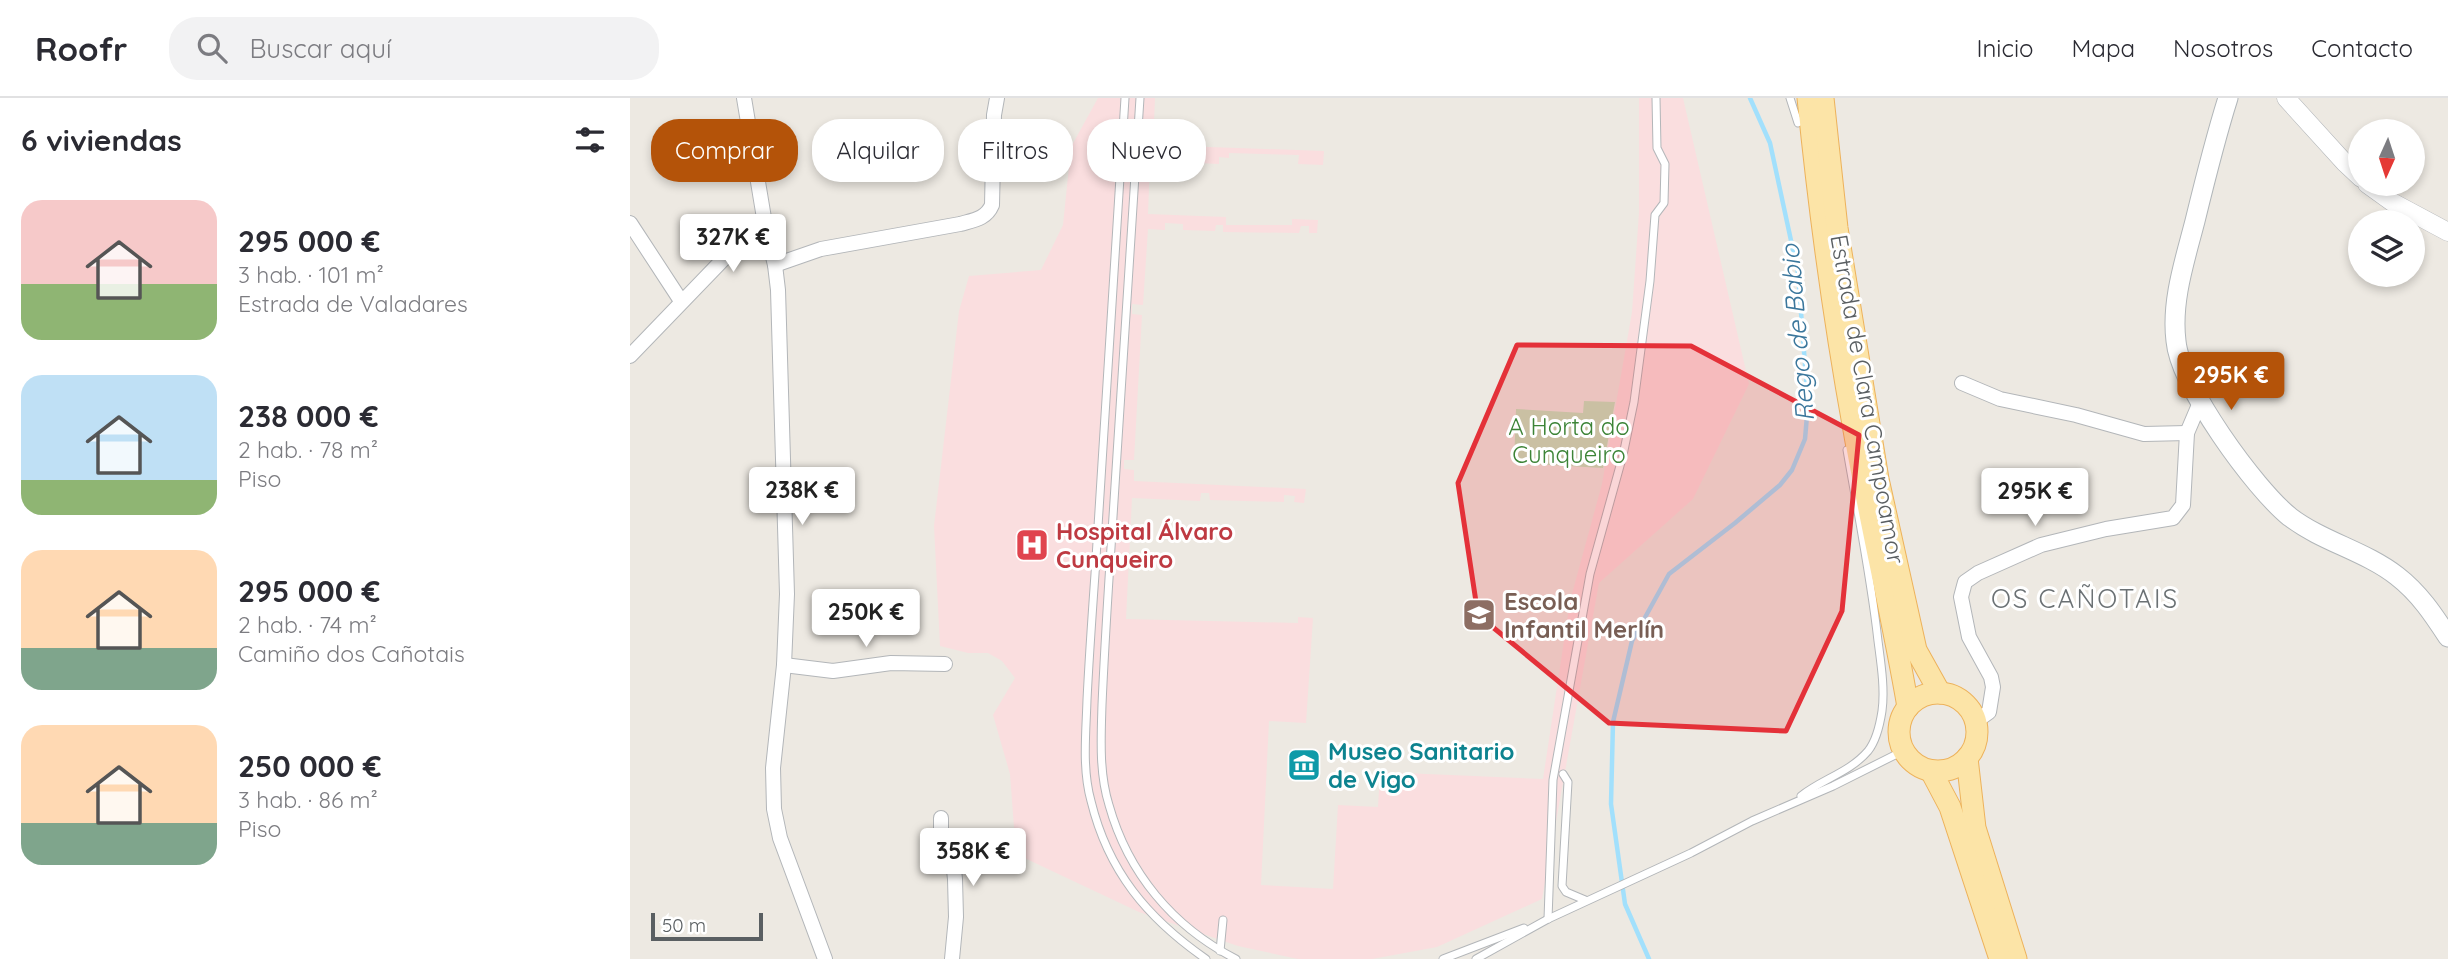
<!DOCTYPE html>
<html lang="es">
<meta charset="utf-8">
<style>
body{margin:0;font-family:Quicksand,sans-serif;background:#f2f2f3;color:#2b2b33;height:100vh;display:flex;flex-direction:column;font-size:26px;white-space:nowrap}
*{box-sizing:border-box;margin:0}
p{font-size:23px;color:#7c7c81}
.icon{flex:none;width:38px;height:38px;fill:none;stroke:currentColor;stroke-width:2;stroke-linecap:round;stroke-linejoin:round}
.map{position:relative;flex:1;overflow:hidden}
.sheet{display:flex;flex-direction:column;background:#fff;width:630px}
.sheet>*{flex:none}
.banner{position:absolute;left:21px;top:21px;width:665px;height:63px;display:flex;gap:14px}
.needle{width:46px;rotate:183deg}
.tools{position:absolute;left:1718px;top:21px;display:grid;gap:14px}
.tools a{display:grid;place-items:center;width:77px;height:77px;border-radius:50%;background:#fff;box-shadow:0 4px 10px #0003;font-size:35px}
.scale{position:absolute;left:21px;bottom:18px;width:112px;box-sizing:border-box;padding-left:7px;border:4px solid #5a5f62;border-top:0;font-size:19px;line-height:24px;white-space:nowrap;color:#5a5f62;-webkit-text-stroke:5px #fff;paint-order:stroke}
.price{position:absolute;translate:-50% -60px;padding:0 16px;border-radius:7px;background:#fff;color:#222;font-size:23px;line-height:46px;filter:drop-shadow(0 2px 4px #0008)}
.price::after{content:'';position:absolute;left:50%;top:42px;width:21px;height:16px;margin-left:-10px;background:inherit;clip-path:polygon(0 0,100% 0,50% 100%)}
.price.current{background:#b45309;color:#fff}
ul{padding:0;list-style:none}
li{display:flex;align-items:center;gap:21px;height:175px;padding:0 21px}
li span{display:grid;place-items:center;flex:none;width:196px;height:140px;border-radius:21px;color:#555}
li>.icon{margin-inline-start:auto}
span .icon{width:84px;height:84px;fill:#fffc;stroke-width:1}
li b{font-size:30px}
h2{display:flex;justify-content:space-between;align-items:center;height:84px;padding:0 21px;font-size:30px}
.tag{padding:0 24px;border-radius:28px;background:#fff;box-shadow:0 4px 10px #0003;font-size:24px;line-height:63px}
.tag.current{background:#b45309;color:#fff}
header{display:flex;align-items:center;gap:42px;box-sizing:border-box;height:98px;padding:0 35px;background:#fff;border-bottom:2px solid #e1e1e2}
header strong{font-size:33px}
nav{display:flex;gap:38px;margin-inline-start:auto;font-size:24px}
.search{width:490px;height:63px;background:#f2f2f3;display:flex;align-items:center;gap:18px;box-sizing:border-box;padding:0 24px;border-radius:28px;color:#7c7c81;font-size:26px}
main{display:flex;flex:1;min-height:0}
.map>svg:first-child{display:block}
.medical{fill:#fadedf}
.green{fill:#c3e4bf}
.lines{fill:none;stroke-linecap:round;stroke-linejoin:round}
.stream{stroke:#a2e0fc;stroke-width:4.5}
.service-casing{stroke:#b3b6b9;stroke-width:9}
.minor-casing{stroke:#b3b6b9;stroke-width:16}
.tertiary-casing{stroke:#b3b6b9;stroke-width:19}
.secondary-casing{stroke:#b1b6b9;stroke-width:21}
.primary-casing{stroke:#edb25b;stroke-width:23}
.service{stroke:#fff;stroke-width:7}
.minor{stroke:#fff;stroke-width:14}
.tertiary{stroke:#fff;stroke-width:18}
.secondary{stroke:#fff;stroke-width:19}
.primary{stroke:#fce4a7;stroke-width:21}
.marked{fill:#e43139;fill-opacity:0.2;stroke:#e43139;stroke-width:5;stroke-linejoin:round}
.labels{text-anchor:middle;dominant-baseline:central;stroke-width:6;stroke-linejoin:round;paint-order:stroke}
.street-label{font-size:24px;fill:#5a5f62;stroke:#fff}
.park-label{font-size:24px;fill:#3d8437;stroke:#fff}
.health-label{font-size:24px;font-weight:bold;fill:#be3a42;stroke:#fff;text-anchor:start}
.education-label{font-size:24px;font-weight:bold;fill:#785e54;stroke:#fff;text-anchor:start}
.culture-label{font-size:24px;font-weight:bold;fill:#0d838f;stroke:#fff;text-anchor:start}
.water-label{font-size:26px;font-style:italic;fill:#3b779c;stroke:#fff}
.neighbourhood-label{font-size:26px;letter-spacing:2px;fill:#6b7174;stroke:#fff}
</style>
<header>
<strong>Roofr</strong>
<div class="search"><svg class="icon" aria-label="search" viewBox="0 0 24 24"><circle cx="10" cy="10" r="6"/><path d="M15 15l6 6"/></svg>Buscar aquí</div>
<nav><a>Inicio</a><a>Mapa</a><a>Nosotros</a><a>Contacto</a></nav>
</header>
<main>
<section class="sheet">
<h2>6 viviendas<svg class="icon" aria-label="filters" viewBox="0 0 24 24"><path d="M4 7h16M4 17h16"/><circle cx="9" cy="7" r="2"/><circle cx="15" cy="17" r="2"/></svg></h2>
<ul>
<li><span style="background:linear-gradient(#f6c9c9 60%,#8fb573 0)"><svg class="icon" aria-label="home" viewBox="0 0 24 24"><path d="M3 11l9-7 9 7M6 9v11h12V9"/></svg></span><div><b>295 000 €</b><p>3 hab. · 101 m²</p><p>Estrada de Valadares</p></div></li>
<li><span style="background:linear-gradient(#bfe0f5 75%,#8fb573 0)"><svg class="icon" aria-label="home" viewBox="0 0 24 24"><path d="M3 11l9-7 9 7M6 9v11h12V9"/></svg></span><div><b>238 000 €</b><p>2 hab. · 78 m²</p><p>Piso</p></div></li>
<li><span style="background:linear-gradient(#ffd9b3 70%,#7fa58c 0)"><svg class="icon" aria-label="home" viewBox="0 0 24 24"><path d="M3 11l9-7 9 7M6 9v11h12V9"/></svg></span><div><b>295 000 €</b><p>2 hab. · 74 m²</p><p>Camiño dos Cañotais</p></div></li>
<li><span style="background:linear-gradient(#ffd9b3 70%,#7fa58c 0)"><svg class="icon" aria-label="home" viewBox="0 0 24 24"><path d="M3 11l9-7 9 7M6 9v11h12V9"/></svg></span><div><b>250 000 €</b><p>3 hab. · 86 m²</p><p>Piso</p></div></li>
</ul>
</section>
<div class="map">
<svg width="1818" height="861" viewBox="0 0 1818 861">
<rect width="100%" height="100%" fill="#ede9e2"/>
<polygon class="medical" points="468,0 525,0 523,47 694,53 693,67 668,66 669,57 599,55 599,60 589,59 589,66 520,63 518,116 596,119 596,127 662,127 662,121 688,122 687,135 679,135 679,128 671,128 669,135 593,134 593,127 586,127 585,133 553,132 553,126 535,125 535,132 518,131 513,207 502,206 502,216 512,217 504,362 494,362 494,371 504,372 504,383 676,391 674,405 664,404 665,398 654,397 654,404 580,402 579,395 571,395 570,403 502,400 496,521 668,525 668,519 683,520 676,625 639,623 631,787 703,791 708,707 748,709 750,674 913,681 940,503 972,386 1002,214 1009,115 1009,0 1053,0 1119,286 1063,401 969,485 912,801 807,849 742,861 668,861 608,848 509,814 386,756 380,676 363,617 385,580 372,563 358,555 338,555 310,548 304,428 329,213 339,178 411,172 433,127 441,49"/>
<polygon class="green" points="954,303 985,304 973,370 884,365 886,311 953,315"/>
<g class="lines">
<polyline class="stream" points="1019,861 995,806 981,706 983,624 1002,543 1039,476 1105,425 1150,387 1162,372 1175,341 1178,306 1168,175 1140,45 1120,0"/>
<defs>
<g id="service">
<path d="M495 0C485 159 475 317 465 476 462 518 459 560 457 602 456 635 452 671 461 703 478 773 517 820 576 861"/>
<path d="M510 0C500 155 490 310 480 465 477 512 474 560 472 607 471 640 469 675 479 707 498 775 543 829 606 861"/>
<polyline points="1160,0 1168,25"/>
<polyline points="933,676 938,684 932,788 936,794 955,802"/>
<path d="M1171 698C1192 681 1219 675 1238 653 1246 643 1250 626 1252 613 1255 591 1251 566 1248 543 1241 479 1228 416 1217 352"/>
<polyline points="918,821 923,682 960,476 993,357 1004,304 1020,183 1025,117 1034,105 1035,66 1027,50 1026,0"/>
<polyline points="590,853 593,822"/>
<polyline points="813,861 894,830"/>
<polyline points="846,861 918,821 1061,755 1122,723 1203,688 1273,653"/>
</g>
<g id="minor">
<polyline points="114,0 135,126 145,167 148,192 157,496 154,567 143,670 144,711 150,740 195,861"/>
<polyline points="0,125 51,203"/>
<path d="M145 167 191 151 330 126C344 122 356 121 362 107L364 17 367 0"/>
<polyline points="0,258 108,146 135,126"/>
<polyline points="1332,285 1370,301 1446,317 1514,336 1557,335"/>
<polyline points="154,567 203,573 261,565 315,566"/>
<polyline points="1345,624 1359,614 1363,589 1361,579 1339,539 1331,499 1335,484 1348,475 1411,447 1476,431 1543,420 1553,407 1557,335 1571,302"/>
<polyline points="311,720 311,738 323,763 325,781 326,819 322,861"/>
</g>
<g id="tertiary">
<polyline points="1656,0 1715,65 1731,80"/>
<polyline points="1737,86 1762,104 1818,134"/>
</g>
<path id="secondary" d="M1598 0C1585 41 1575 82 1565 123 1555 162 1541 203 1546 243 1550 288 1625 391 1660 419 1693 444 1735 453 1767 478 1789 495 1803 516 1818 539"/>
<g id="primary">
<path d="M1178 0C1189 111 1204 222 1224 332 1240 425 1262 516 1278 609"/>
<polyline points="1193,0 1207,130 1248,381 1286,552 1310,595"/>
<circle cx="1308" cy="634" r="39"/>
<polyline points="1337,660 1345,730 1386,861"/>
<polyline points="1301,673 1320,709 1370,861"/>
</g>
</defs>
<use href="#service" class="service-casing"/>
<use href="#minor" class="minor-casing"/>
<use href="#tertiary" class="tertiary-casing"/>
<use href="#secondary" class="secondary-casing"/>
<use href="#primary" class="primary-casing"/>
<use href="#service" class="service"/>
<use href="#minor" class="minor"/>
<use href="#tertiary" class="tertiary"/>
<use href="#secondary" class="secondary"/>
<use href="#primary" class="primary"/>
</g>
<path class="marked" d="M887 247 1061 248 1229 337 1212 513 1156 633 979 625 848 517 828 385Z"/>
<defs>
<symbol id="hospital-square" viewBox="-11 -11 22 22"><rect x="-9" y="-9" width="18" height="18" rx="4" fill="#e0444e" stroke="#fff"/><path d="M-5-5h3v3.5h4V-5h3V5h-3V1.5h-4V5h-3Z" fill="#fff"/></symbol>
<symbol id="school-square" viewBox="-11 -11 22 22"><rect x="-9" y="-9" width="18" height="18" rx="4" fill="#8d6e63" stroke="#fff"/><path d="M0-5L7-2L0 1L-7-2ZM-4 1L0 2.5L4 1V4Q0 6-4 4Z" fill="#fff"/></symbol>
<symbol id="museum-square" viewBox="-11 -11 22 22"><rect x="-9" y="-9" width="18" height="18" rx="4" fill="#0f9aa8" stroke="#fff"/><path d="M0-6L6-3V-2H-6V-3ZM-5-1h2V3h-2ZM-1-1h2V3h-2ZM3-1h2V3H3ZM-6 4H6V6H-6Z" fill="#fff"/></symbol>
</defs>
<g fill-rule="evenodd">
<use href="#hospital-square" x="383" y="428" width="38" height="38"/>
<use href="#school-square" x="830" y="498" width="38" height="38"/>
<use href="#museum-square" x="655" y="648" width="38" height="38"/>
</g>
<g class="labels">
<g class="street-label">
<text transform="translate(1238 301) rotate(80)">Estrada de Clara Campoamor</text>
</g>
<g class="park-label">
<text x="939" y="328">A Horta do<tspan x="939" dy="28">Cunqueiro</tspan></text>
</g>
<g class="health-label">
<text x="426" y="433">Hospital Álvaro<tspan x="426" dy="28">Cunqueiro</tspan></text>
</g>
<g class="education-label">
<text x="874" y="503">Escola<tspan x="874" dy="28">Infantil Merlín</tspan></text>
</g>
<g class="culture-label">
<text x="698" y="653">Museo Sanitario<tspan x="698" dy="28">de Vigo</tspan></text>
</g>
<g class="water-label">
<text transform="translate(1167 235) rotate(-95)">Rego de Babio</text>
</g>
<g class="neighbourhood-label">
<text x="1455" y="500">OS CAÑOTAIS</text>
</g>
</g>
</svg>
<div class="tools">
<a><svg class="needle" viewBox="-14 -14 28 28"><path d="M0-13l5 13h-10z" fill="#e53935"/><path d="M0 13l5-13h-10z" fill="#7c7c81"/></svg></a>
<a><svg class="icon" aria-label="layers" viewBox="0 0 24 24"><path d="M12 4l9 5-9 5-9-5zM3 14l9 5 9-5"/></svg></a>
</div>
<div class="scale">50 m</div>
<b class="price" style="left:103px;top:176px">327K €</b>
<b class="price current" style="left:1601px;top:314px">295K €</b>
<b class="price" style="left:172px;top:429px">238K €</b>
<b class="price" style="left:1405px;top:430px">295K €</b>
<b class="price" style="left:236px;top:551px">250K €</b>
<b class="price" style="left:343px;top:790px">358K €</b>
<div class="banner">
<a class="tag current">Comprar</a>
<a class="tag">Alquilar</a>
<a class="tag">Filtros</a>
<a class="tag">Nuevo</a>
</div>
</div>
</main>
